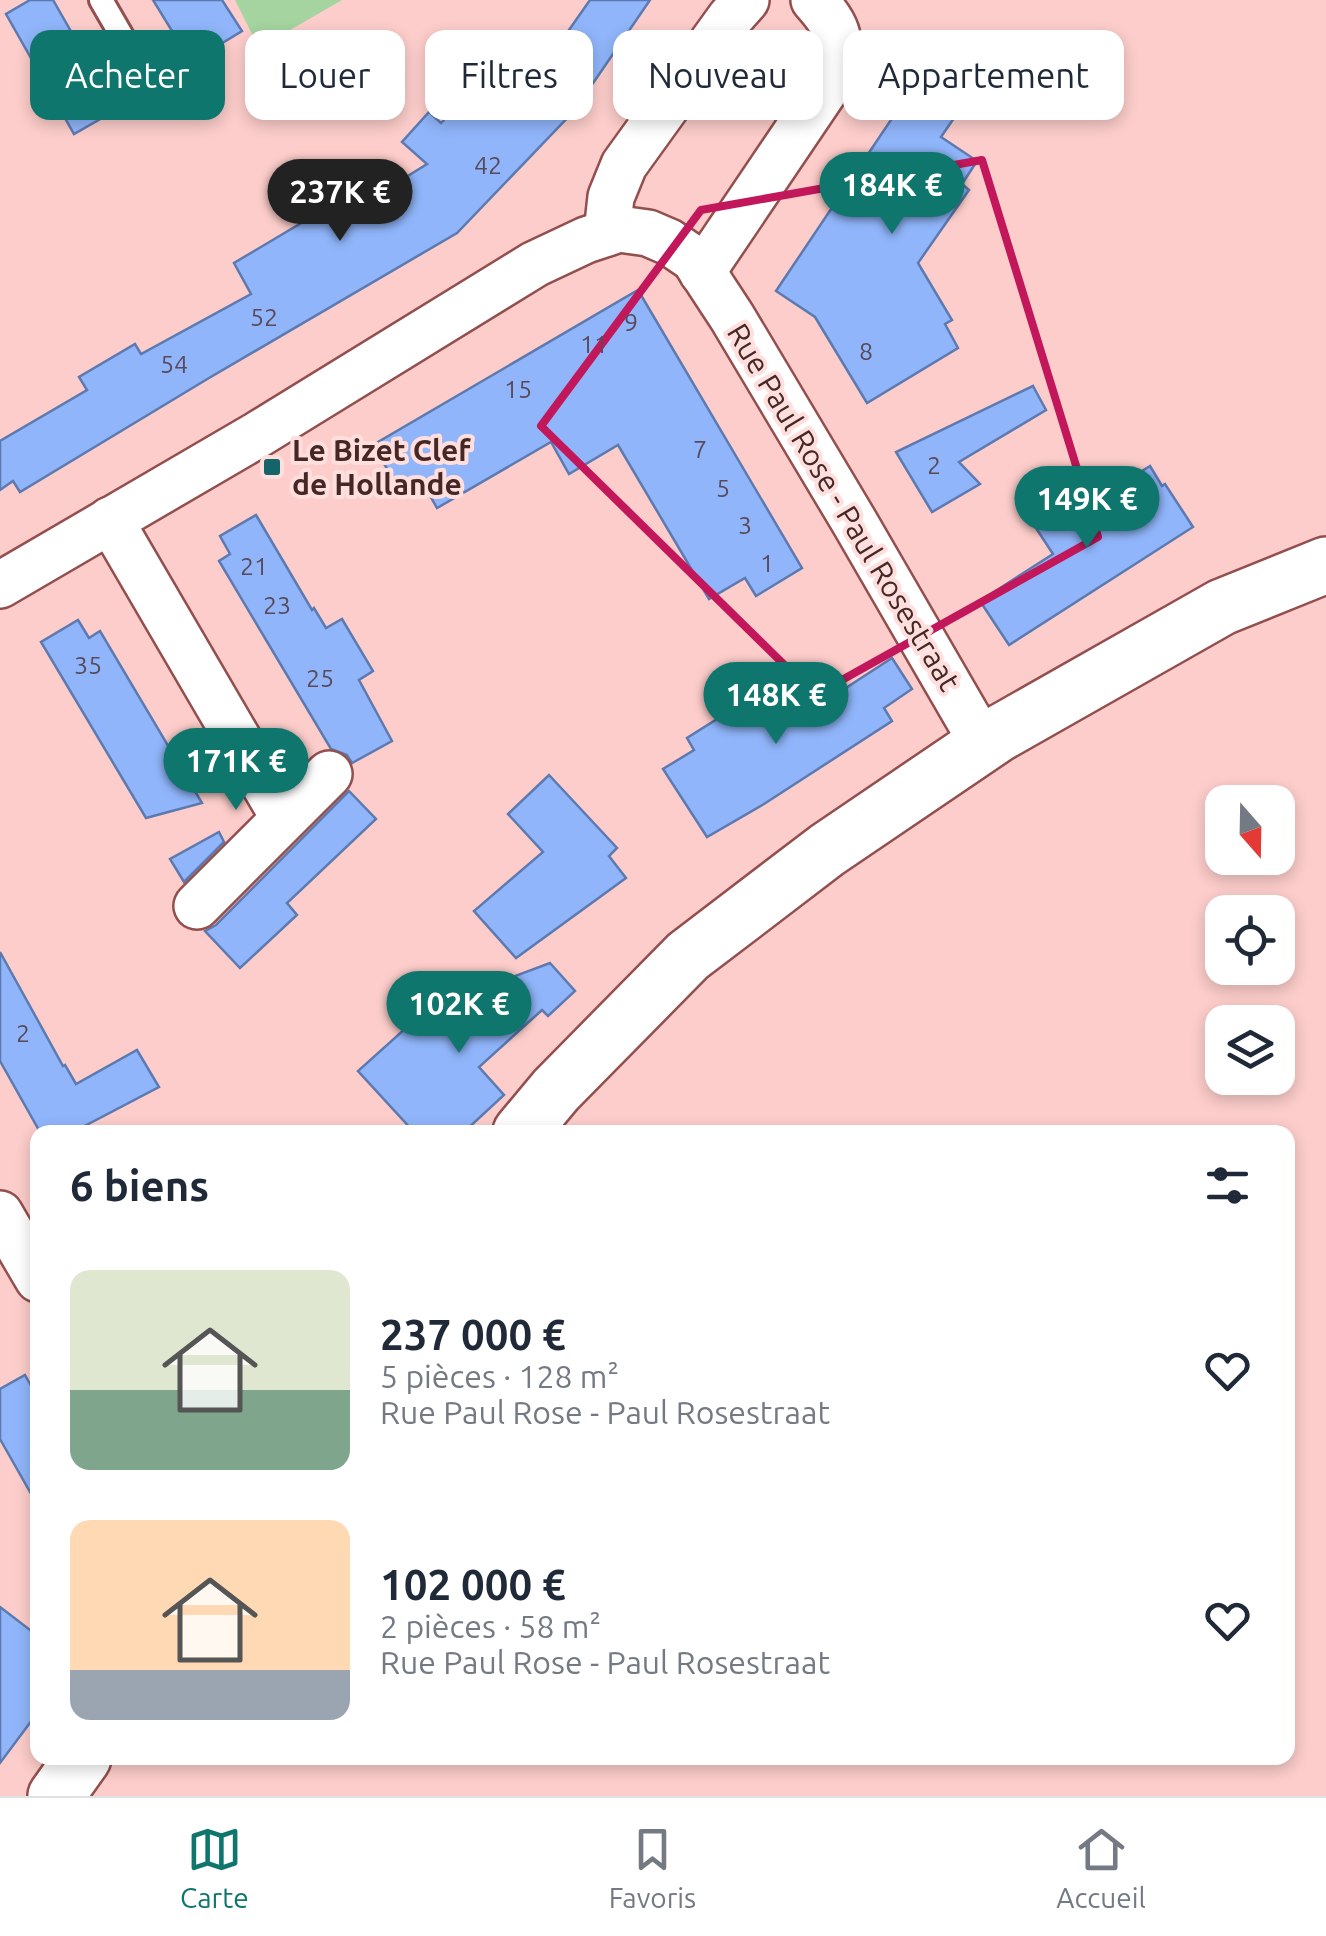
<!DOCTYPE html>
<html lang="fr">
<meta charset="utf-8">
<style>
body{margin:0;font-family:Ubuntu,sans-serif;background:#f2f2f3;color:#1f2937;height:100vh;display:flex;flex-direction:column;font-size:38px;white-space:nowrap}
*{box-sizing:border-box;margin:0}
p{font-size:32px;color:#747a83}
.icon{flex:none;width:55px;height:55px;fill:none;stroke:currentColor;stroke-width:2;stroke-linecap:round;stroke-linejoin:round}
.map{position:relative;flex:1;overflow:hidden}
.drawer{position:absolute;left:30px;top:1125px;width:1265px;height:640px;display:flex;flex-direction:column;background:#fff;border-radius:20px;box-shadow:0 5px 15px #0003}
.drawer>*{flex:none}
.guide{position:absolute;left:30px;top:30px;width:1268px;height:90px;display:flex;gap:20px}
.needle{width:65px;rotate:160deg}
.controls{position:absolute;left:1205px;top:785px;display:grid;gap:20px}
.controls a{display:grid;place-items:center;width:90px;height:90px;border-radius:20px;background:#fff;box-shadow:0 5px 15px #0003;font-size:50px}
.price{position:absolute;translate:-50% -85px;padding:0 22px;border-radius:35px;background:#0f766e;color:#fff;font-size:32px;line-height:65px;filter:drop-shadow(0 2px 5px #0008)}
.price::after{content:'';position:absolute;left:50%;top:60px;width:30px;height:22px;margin-left:-15px;background:inherit;clip-path:polygon(0 0,100% 0,50% 100%)}
.price.current{background:#222;color:#fff}
ul{padding:0;list-style:none}
li{display:flex;align-items:center;gap:30px;height:250px;padding:0 40px}
li span{display:grid;place-items:center;flex:none;width:280px;height:200px;border-radius:20px;color:#555}
li>.icon{margin-inline-start:auto}
span .icon{width:120px;height:120px;fill:#fffc;stroke-width:1}
li b{font-size:42px}
h2{display:flex;justify-content:space-between;align-items:center;height:120px;padding:0 40px;font-size:42px}
.pill{padding:0 35px;border-radius:20px;background:#fff;box-shadow:0 5px 15px #0003;font-size:35px;line-height:90px}
.pill.current{background:#0f766e;color:#fff}
.menu{display:flex;justify-content:space-around;align-items:center;height:140px;border-top:2px solid #e0e1e3;background:#fff;font-size:28px;color:#747a83}
.menu a{display:grid;justify-items:center;gap:5px}
.menu .current{color:#0f766e}
.map>svg:first-child{display:block}
.green{fill:#a5d4a0}
.building{fill:#90b5fa;stroke:#5d7ab0;stroke-width:2.5}
.lines{fill:none;stroke-linecap:round;stroke-linejoin:round}
.lane-casing{stroke:#924f4e;stroke-width:28}
.street-casing{stroke:#924f4e;stroke-width:50}
.secondary-casing{stroke:#924f4e;stroke-width:60}
.lane{stroke:#fff;stroke-width:22}
.street{stroke:#fff;stroke-width:45}
.secondary{stroke:#fff;stroke-width:55}
.marked{fill:none;stroke:#c2185b;stroke-width:8;stroke-linejoin:round}
.poi-dot{fill:#15646a;stroke:#ffdfdd;stroke-width:4}
.labels{text-anchor:middle;dominant-baseline:central;stroke-width:8;stroke-linejoin:round;paint-order:stroke}
.number-label{font-size:25px;fill:#584a5b}
.poi-label{font-size:30px;font-weight:bold;fill:#452726;stroke:#ffdfdd;text-anchor:start}
.street-label{font-size:30px;fill:#452726;stroke:#ffdfdd}
</style>
<div class="map">
<svg width="1326" height="1796" viewBox="0 0 1326 1796">
<rect width="100%" height="100%" fill="#fccdca"/>
<polygon class="green" points="235,0 342,0 259,48"/>
<g class="building">
<polygon points="30,0 53,0 116,110 74,134 6,14"/>
<polygon points="153,0 222,0 242,31 191,62"/>
<polygon points="590,0 650,0 574,111 457,233 209,378 20,492 13,481 0,490 0,441 87,390 79,377 135,344 141,354 251,294 234,263 345,197 353,210 427,164 402,142 429,112 441,123 502,59 512,70 529,53 543,67"/>
<polygon points="946,38 989,67 941,137 977,161 962,184 969,190 918,263 952,320 945,324 958,348 867,403 815,317 776,291"/>
<polygon points="638,290 802,568 756,596 745,578 709,599 618,445 569,474 551,442 437,508 420,478 399,489 373,445"/>
<polygon points="1033,386 1046,410 959,462 980,484 932,512 896,452"/>
<polygon points="1150,466 1162,486 1165,484 1193,527 1009,645 980,601 1053,554 1030,519 1071,493 1082,509"/>
<polygon points="256,515 312,610 314,608 326,628 342,619 373,671 359,680 392,741 352,763 347,755 331,749 219,561 230,554 220,536"/>
<polygon points="78,620 89,638 100,631 202,803 146,818 41,642"/>
<polygon points="892,658 912,689 884,708 892,721 764,804 707,837 663,769 694,750 687,738 768,687 792,723"/>
<polygon points="549,775 617,848 609,856 626,878 516,958 474,911 543,852 508,814"/>
<polygon points="349,791 376,819 287,903 297,915 240,968 205,931 216,925"/>
<polygon points="219,832 224,842 184,882 170,859"/>
<polygon points="0,952 63,1066 65,1065 76,1084 137,1050 159,1087 73,1132 40,1132 0,1061"/>
<polygon points="550,963 575,991 548,1016 542,1010 479,1067 504,1095 464,1132 414,1132 358,1071 426,1010 449,1035 515,976"/>
<polygon points="25,1375 38,1398 38,1506 0,1439 0,1389"/>
<polygon points="0,1607 38,1636 38,1712 0,1763"/>
</g>
<g class="lines">
<defs>
<polyline id="lane" points="101,0 149,83"/>
<g id="street">
<polyline points="607,233 611,197 624,165 730,18 746,0"/>
<path d="M702 272 833 78C843 40 840 29 814 0"/>
<polyline points="110,520 284,818"/>
<polyline points="0,585 257,435 535,264 586,240 619,229 648,233 669,242 694,259 732,317 855,523 983,744"/>
<polyline points="197,906 329,774"/>
<polyline points="0,1214 38,1279"/>
</g>
<g id="secondary">
<polyline points="521,1132 556,1090 688,956 827,850 998,734 1222,607 1326,565"/>
<polyline points="56,1796 83,1758"/>
</g>
</defs>
<use href="#lane" class="lane-casing"/>
<use href="#street" class="street-casing"/>
<use href="#secondary" class="secondary-casing"/>
<use href="#lane" class="lane"/>
<use href="#street" class="street"/>
<use href="#secondary" class="secondary"/>
</g>
<path class="marked" d="M982 160 1098 537 815 695 541 426 701 210Z"/>
<rect class="poi-dot" x="262" y="457" width="20" height="20" rx="5"/>
<g class="labels">
<g class="number-label">
<text x="488" y="165">42</text>
<text x="264" y="317">52</text>
<text x="631" y="322">9</text>
<text x="594" y="344">11</text>
<text x="866" y="351">8</text>
<text x="174" y="364">54</text>
<text x="518" y="389">15</text>
<text x="700" y="449">7</text>
<text x="934" y="465">2</text>
<text x="723" y="488">5</text>
<text x="745" y="525">3</text>
<text x="767" y="563">1</text>
<text x="254" y="566">21</text>
<text x="277" y="605">23</text>
<text x="88" y="665">35</text>
<text x="320" y="678">25</text>
<text x="23" y="1033">2</text>
</g>
<g class="poi-label">
<text x="292" y="450">Le Bizet Clef<tspan x="292" dy="34">de Hollande</tspan></text>
</g>
<g class="street-label">
<text transform="translate(844 507) rotate(59)">Rue Paul Rose - Paul Rosestraat</text>
</g>
</g>
</svg>
<div class="controls">
<a><svg class="needle" viewBox="-14 -14 28 28"><path d="M0-13l5 13h-10z" fill="#e53935"/><path d="M0 13l5-13h-10z" fill="#747a83"/></svg></a>
<a><svg class="icon" aria-label="locate" viewBox="0 0 24 24"><circle cx="12" cy="12" r="6"/><path d="M12 2v4M12 18v4M2 12h4M18 12h4"/></svg></a>
<a><svg class="icon" aria-label="layers" viewBox="0 0 24 24"><path d="M12 4l9 5-9 5-9-5zM3 14l9 5 9-5"/></svg></a>
</div>
<b class="price" style="left:892px;top:237px">184K €</b>
<b class="price current" style="left:340px;top:244px">237K €</b>
<b class="price" style="left:1087px;top:551px">149K €</b>
<b class="price" style="left:776px;top:747px">148K €</b>
<b class="price" style="left:236px;top:813px">171K €</b>
<b class="price" style="left:459px;top:1056px">102K €</b>
<div class="guide">
<a class="pill current">Acheter</a>
<a class="pill">Louer</a>
<a class="pill">Filtres</a>
<a class="pill">Nouveau</a>
<a class="pill">Appartement</a>
</div>
<section class="drawer">
<h2>6 biens<svg class="icon" aria-label="filters" viewBox="0 0 24 24"><path d="M4 7h16M4 17h16"/><circle cx="9" cy="7" r="2"/><circle cx="15" cy="17" r="2"/></svg></h2>
<ul>
<li><span style="background:linear-gradient(#dfe7d0 60%,#7fa58c 0)"><svg class="icon" aria-label="home" viewBox="0 0 24 24"><path d="M3 11l9-7 9 7M6 9v11h12V9"/></svg></span><div><b>237 000 €</b><p>5 pièces · 128 m²</p><p>Rue Paul Rose - Paul Rosestraat</p></div><svg class="icon" aria-label="heart" viewBox="0 0 24 24"><path d="M12 20l-8-8c-3-5 5-10 8-4 3-6 11-1 8 4z"/></svg></li>
<li><span style="background:linear-gradient(#ffd9b3 75%,#9aa5b1 0)"><svg class="icon" aria-label="home" viewBox="0 0 24 24"><path d="M3 11l9-7 9 7M6 9v11h12V9"/></svg></span><div><b>102 000 €</b><p>2 pièces · 58 m²</p><p>Rue Paul Rose - Paul Rosestraat</p></div><svg class="icon" aria-label="heart" viewBox="0 0 24 24"><path d="M12 20l-8-8c-3-5 5-10 8-4 3-6 11-1 8 4z"/></svg></li>
</ul>
</section>
</div>
<nav class="menu">
<a class="current"><svg class="icon" aria-label="map" viewBox="0 0 24 24"><path d="M3 6l6-2 6 2 6-2v14l-6 2-6-2-6 2zM9 4v14M15 6v14"/></svg>Carte</a>
<a><svg class="icon" aria-label="saved" viewBox="0 0 24 24"><path d="M7 4h10v16l-5-4-5 4z"/></svg>Favoris</a>
<a><svg class="icon" aria-label="home" viewBox="0 0 24 24"><path d="M3 11l9-7 9 7M6 9v11h12V9"/></svg>Accueil</a>
</nav>
